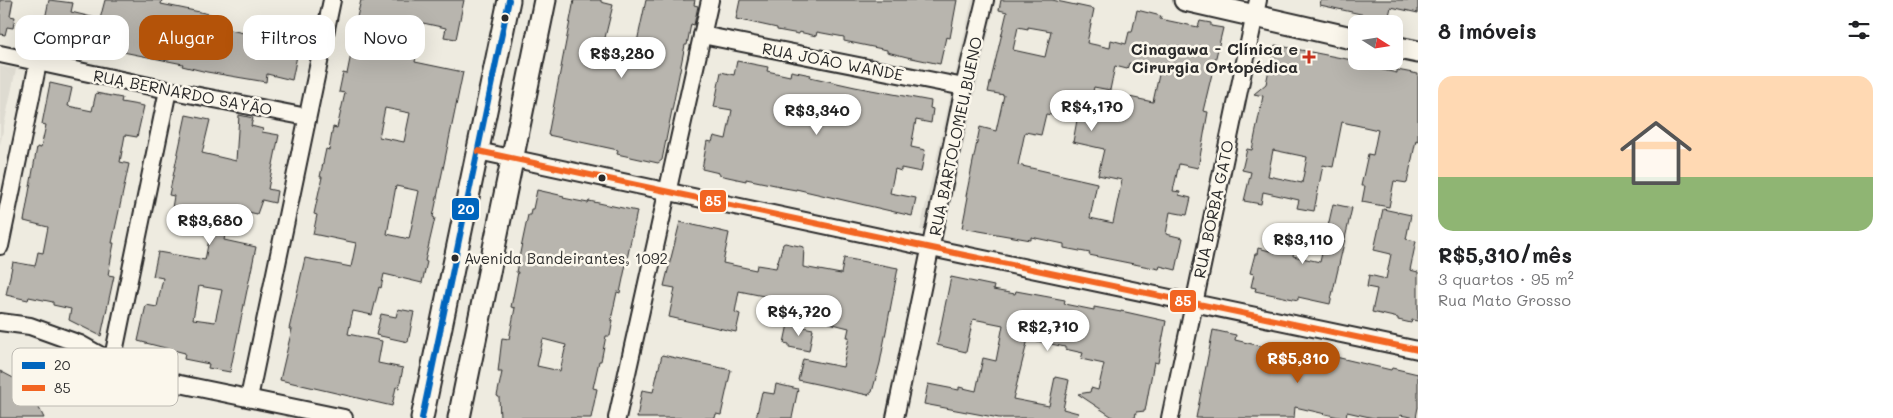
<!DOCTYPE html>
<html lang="pt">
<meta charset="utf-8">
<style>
body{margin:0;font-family:Mali,sans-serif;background:#f6f6f6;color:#202124;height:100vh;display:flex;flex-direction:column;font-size:19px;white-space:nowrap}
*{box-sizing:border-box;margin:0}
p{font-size:16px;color:#757577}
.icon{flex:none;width:28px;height:28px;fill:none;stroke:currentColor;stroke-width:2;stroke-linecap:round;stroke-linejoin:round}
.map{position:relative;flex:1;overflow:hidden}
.sheet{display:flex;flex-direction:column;background:#fff;width:475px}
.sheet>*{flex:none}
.banner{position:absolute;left:15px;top:15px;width:475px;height:45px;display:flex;gap:10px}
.needle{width:32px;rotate:102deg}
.tools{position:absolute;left:1348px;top:15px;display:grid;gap:10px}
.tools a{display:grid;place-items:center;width:55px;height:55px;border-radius:10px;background:#fff;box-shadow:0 5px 20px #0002;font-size:25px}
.price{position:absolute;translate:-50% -42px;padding:0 11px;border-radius:18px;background:#fff;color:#222;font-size:16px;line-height:32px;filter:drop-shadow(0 1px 2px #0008)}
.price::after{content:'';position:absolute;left:50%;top:30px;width:15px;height:11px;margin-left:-8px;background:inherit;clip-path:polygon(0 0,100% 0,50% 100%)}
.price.selected{background:#b45309;color:#fff}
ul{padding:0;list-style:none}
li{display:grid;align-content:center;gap:10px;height:265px;padding:0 20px}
li span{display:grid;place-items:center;height:155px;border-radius:15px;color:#555}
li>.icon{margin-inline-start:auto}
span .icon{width:90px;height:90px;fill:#fffc;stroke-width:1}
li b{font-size:21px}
h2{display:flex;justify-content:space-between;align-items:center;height:60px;padding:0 20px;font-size:21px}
.tag{padding:0 18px;border-radius:15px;background:#fff;box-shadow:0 5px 20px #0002;font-size:18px;line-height:45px}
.tag.selected{background:#b45309;color:#fff}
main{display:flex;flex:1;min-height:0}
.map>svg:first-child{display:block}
.built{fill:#dedbd1}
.building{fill:#b8b5ae;stroke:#2b2b2b;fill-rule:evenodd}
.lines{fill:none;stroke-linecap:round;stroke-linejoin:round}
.minor-casing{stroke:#2b2b2b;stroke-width:20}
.major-casing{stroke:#2b2b2b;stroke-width:25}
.minor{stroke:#fbf7ec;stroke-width:16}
.major{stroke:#fbf7ec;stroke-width:21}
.bus-1-casing{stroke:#fbf7ec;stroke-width:10}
.bus-2-casing{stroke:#fbf7ec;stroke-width:10}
.bus-1{stroke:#0065bd;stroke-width:6}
.bus-2{stroke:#f26522;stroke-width:6}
.bus-dot{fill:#2b2b2b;stroke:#fbf7ec;stroke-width:2}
.poi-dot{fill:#c8321e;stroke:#fbf7ec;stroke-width:2}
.labels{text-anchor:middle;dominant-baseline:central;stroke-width:5;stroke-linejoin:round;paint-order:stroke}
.bus-label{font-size:15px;fill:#2b2b2b;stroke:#fbf7ec;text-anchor:start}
.poi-label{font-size:16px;font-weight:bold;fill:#2b2b2b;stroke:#fbf7ec;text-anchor:end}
.street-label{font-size:16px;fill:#2b2b2b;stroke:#fbf7ec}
.key{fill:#fbf7ec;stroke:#bdbab2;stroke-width:1}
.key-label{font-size:14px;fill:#2b2b2b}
.line-badge{stroke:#fbf7ec;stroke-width:2}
.badge-label{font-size:14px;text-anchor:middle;font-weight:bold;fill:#fff}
</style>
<main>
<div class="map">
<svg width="1418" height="418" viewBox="0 0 1418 418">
<rect width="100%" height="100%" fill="#eeebe0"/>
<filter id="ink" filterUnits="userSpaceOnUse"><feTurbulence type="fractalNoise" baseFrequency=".02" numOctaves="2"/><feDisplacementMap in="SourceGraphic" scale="10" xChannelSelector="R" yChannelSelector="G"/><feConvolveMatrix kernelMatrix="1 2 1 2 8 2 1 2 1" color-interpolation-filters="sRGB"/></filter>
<g filter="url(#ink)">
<g class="built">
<polygon points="972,0 996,0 944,233 920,230"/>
<polygon points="0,66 16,69 0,145"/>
</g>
<g class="building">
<polygon points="0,0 13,0 10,16 15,17 13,28 7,27 5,35 0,34"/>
<polygon points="49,0 73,3 71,12 100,19 105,0 162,0 161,4 219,16 216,27 253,35 254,30 276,34 273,46 298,51 292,80 267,74 266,82 207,72 182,66 183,64 123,52 123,53 87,46 87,50 52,41 53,35 42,33"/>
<path d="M361 0H464L456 39 444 37 446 28 423 23 415 62 463 72 433 217 435 218 425 261 427 262 422 283 384 274 381 288 379 287 372 315 353 311 348 334 382 341 378 363 403 368 399 388 396 387 392 406 280 380 292 329H289L305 258 351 267 356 243 313 234 317 215 314 214 322 177H320L326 149 329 150 333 127 337 128 345 93 339 92 343 73 347 74 352 49 348 48 351 30H354ZM385 108 410 113 404 142 379 137ZM396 186 419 191 409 239 387 234Z"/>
<polygon points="574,0 601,0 601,2 613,5 602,50 634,56 646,0 695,0 694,5 698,6 694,25 691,24 687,45 685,45 662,160 658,163 617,154 618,150 548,135"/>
<polygon points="740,0 957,0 950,38 946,37 940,64 907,57 887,52 887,50 844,41 844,37 817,32 816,36 799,32 799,34 777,30 777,28 736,19"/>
<path d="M1001 0H1052L1094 9 1087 43 1110 48 1111 40 1126 44 1129 32H1132L1137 10 1161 16 1160 19 1198 27 1200 21 1211 23V26L1223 28 1203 111 1208 112 1198 168 1179 164 1173 191 1180 192 1179 195 1191 198 1187 215 1170 212 1166 234 1183 238 1176 270 1160 266 1159 269 1089 255 1090 253 1064 248V244L1031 237V240L962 228 968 197 966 196 980 127 996 131 1004 95 988 92 1007 12 999 10ZM1018 27 1028 29V27L1051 31 1045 57 1013 50ZM1129 63 1160 70 1153 102 1115 94 1111 117 1088 112 1094 87 1110 90 1115 66 1127 69ZM1046 114 1077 120 1073 142 1104 149 1098 175 1122 180 1113 223 1090 218 1097 183 1018 165 1025 132 1041 135Z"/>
<polygon points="1321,0 1418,0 1418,13 1391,7 1388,20 1320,5"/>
<path d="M1275 45 1357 61 1356 64 1397 73V70L1418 74V141L1416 140 1407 183 1394 181 1389 207 1362 202 1365 186H1361L1368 154 1373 155 1378 130 1342 122 1333 167 1323 165 1314 211 1297 208 1299 200 1263 192 1261 204 1244 201 1251 172 1242 170 1247 149 1252 150 1263 96 1254 94 1266 84 1273 50H1274ZM1273 150 1307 157 1302 183 1268 176Z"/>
<polygon points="737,61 768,67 767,71 790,76 791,71 811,75 810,77 855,87 931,101 930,108 933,109 931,123 916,120 911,147 925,150 921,172 901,168 901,171 895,169 890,193 916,198 912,216 796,189 796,190 779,187 780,186 746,179 746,181 719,175 719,173 702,169 707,141 712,142 714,136 726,139 732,110 714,107 721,72 734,75"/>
<polygon points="50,83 72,88 68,106 92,111 96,93 122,98 121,102 144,106 137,137 125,135 120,162 129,164 112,243 114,243 108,275 114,276 101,336 69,320 71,309 53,305 53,302 29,297 28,300 6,295 13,262 35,266 38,252 43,253 48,227 24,221 37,147 41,148 46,125 42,124"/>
<path d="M186 115 210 120 202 153 236 161 239 115 253 118 251 126 263 129 262 132 279 135 268 189 277 191 275 203 262 200 257 214 231 208 224 240 256 247 230 372 208 368 209 364 184 359 185 353 138 341 146 305 157 307 163 278 153 276 158 252 205 260 211 229 170 220 174 196 169 195ZM199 286 222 290 215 322 193 319Z"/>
<path d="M537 190 564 196 563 198 588 203 589 201 637 211 620 293 617 292 611 320H613L610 336H606L601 361H599L593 388 597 389 591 418H500L499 397 497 396 502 372H498L502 338 509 339 515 308 511 307 518 272H516L528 215H530L531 209H533ZM543 339 566 345 560 371 537 366Z"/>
<polygon points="1333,204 1352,208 1330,304 1298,297 1298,300 1255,291 1256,288 1251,287 1254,274 1250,273 1255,254 1257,254 1258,248 1270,251 1272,239 1295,244 1293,256 1320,262"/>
<polygon points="1383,209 1411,215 1406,239 1416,241 1410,270 1418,272 1418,321 1412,320 1411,323 1398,320 1398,318 1372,312 1377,289 1367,287 1369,275 1386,279 1391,254 1374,250"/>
<polygon points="680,222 729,233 723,263 756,270 757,265 776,268 783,244 785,243 804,247 803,267 841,274 844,258 898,268 880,363 872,392 868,395 798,380 803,359 843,367 849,337 847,337 849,328 829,323 832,310 739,291 735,312 740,314 736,332 669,317 675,288 664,286"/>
<polygon points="951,277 994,286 993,290 1015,294 1016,291 1065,300 1064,304 1094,310 1094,307 1121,312 1121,311 1166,321 1158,363 1154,362 1145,411 1136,412 1135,418 1114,418 1078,394 1090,392 1091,388 1098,390 1104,364 1081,359 1083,353 1065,349 1065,347 1028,339 1013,399 1049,406 1055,377 1069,380 1063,409 1078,413 1077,418 999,418 924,404 928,384 959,390 959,387 976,391 983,358 996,361 1003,325 973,319 966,352 937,345"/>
<polygon points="398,309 414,312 408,342 376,335 381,314 396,317"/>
<polygon points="788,324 813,329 809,351 789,347 789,344 784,343"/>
<polygon points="1213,330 1236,335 1235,340 1269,348 1270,344 1322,357 1323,354 1391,370 1392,368 1418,374 1418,407 1416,418 1400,415 1399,418 1374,418 1347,412 1346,418 1343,418 1295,407 1294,418 1196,418"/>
<polygon points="662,355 731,370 721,415 716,414 715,418 637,418 642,390 653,392"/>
<polygon points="0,371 21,382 34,398 44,418 0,418"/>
<polygon points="776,384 798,389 792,418 756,418 762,392 774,394"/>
</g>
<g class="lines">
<defs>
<g id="minor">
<polyline points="702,35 964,87"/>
<polyline points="0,54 168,90 307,117"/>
<polyline points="478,151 931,248 1418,350"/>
<polyline points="0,246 38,63"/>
<polyline points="0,322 30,326 80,344 112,362 175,383 344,418"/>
<polyline points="112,362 168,90"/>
<polyline points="249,398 332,0"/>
<polyline points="617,418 710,0"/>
<polyline points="895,418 964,87 985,0"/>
<polyline points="1170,418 1258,0"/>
</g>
<g id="major">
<polyline points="1185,0 1356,39"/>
<polyline points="1394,47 1418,52"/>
<polyline points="422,418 509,0"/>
<polyline points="459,418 545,0"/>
</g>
</defs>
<use href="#minor" class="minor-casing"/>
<use href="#major" class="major-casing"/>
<use href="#minor" class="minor"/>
<use href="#major" class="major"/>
<defs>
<polyline id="bus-1" points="422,418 509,0"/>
<polyline id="bus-2" points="478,151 931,248 1418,350"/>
</defs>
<use href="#bus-1" class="bus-1-casing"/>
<use href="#bus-2" class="bus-2-casing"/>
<use href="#bus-1" class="bus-1"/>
<use href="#bus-2" class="bus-2"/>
</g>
</g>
<g class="bus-dot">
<circle cx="505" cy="18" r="4.5"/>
<circle cx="602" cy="178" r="4.5"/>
<circle cx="455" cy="258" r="4.5"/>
</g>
<path class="poi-dot" d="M1306.5 49.5h5v5h5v5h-5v5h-5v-5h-5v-5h5z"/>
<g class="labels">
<g class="bus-label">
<text x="464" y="258">Avenida Bandeirantes, 1092</text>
</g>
<g class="poi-label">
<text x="1298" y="48">Cinagawa - Clínica e<tspan x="1298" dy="18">Cirurgia Ortopédica</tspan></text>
</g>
<g class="street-label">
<text transform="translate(833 61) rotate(11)">RUA JOÃO WANDE</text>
<text transform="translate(183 92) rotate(11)">RUA BERNARDO SAYÃO</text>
<text transform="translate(955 136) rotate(-78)">RUA BARTOLOMEU BUENO</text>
<text transform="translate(1213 209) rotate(-78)">RUA BORBA GATO</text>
</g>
</g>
<rect x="12" y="348" width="166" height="58" rx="8" class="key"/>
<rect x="22" y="362" width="23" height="7" fill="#0065bd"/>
<rect x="22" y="385" width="23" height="6" fill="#f26522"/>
<g class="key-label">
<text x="54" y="370">20</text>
<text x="54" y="393">85</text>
</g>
<g class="line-badge">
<rect x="699" y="189" width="28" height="24" rx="5" fill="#f26522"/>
<rect x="451" y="197" width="29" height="24" rx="5" fill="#0065bd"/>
<rect x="1169" y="289" width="28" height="24" rx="5" fill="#f26522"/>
</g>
<g class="badge-label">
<text x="713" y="206">85</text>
<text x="466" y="214">20</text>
<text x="1183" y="306">85</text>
</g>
</svg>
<div class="tools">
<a><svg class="needle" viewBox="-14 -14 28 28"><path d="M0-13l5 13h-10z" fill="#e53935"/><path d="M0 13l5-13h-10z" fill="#757577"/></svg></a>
</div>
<b class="price" style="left:622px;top:79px">R$3,280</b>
<b class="price" style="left:1092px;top:132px">R$4,170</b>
<b class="price" style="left:817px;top:136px">R$3,340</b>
<b class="price" style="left:210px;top:246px">R$3,680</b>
<b class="price" style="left:1303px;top:265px">R$3,110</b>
<b class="price" style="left:799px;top:337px">R$4,720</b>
<b class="price" style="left:1048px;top:352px">R$2,710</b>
<b class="price selected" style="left:1298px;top:384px">R$5,310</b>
<div class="banner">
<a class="tag">Comprar</a>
<a class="tag selected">Alugar</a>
<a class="tag">Filtros</a>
<a class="tag">Novo</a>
</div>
</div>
<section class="sheet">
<h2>8 imóveis<svg class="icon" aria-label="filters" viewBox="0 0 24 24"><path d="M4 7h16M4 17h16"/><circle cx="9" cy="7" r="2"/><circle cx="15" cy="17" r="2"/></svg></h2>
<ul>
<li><span style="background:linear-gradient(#ffd9b3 65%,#8fb573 0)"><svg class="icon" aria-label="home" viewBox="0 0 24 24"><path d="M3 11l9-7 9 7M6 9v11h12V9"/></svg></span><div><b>R$5,310/mês</b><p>3 quartos · 95 m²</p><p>Rua Mato Grosso</p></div></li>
</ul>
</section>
</main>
